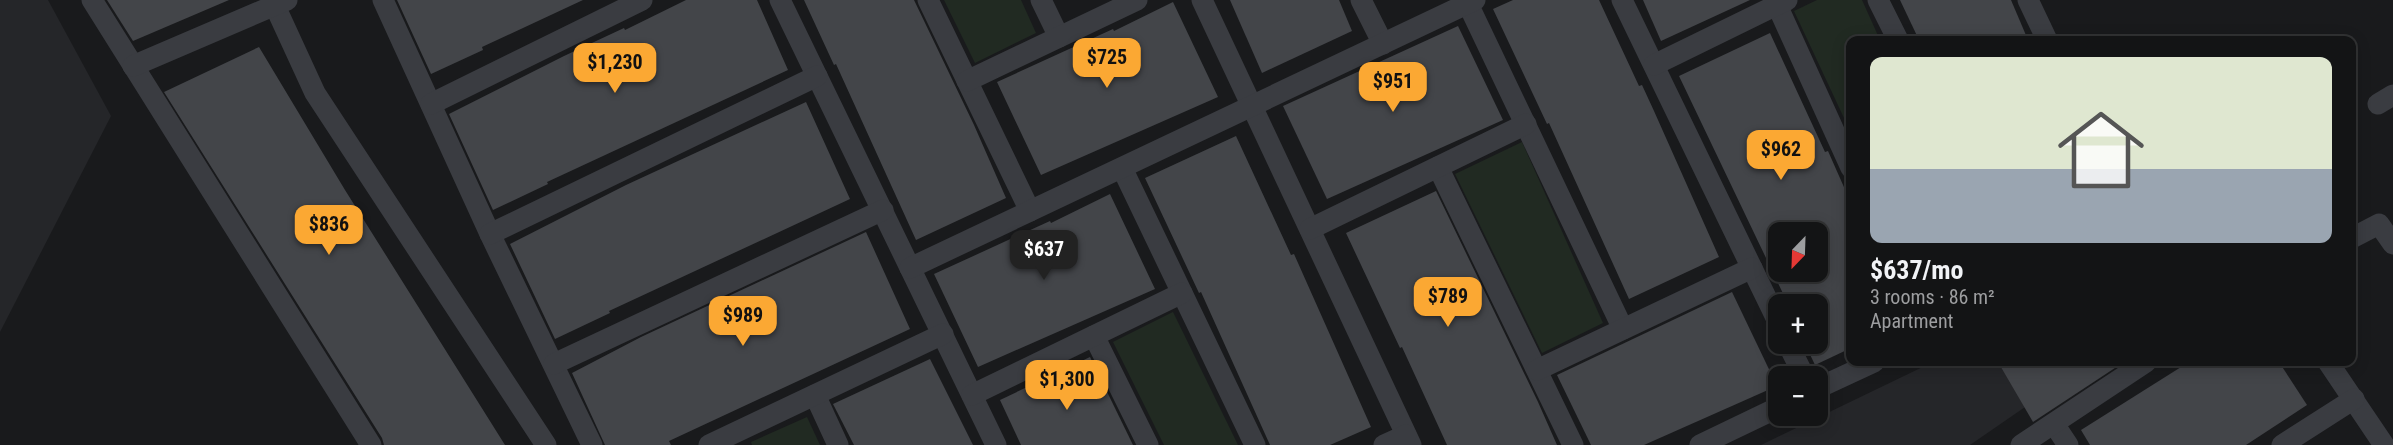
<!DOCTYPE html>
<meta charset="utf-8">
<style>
body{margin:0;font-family:"Roboto Condensed",sans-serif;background:#1c1d1e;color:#f1f3f6;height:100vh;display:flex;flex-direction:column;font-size:22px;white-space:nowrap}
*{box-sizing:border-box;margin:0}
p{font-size:20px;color:#9d9ea0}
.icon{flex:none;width:33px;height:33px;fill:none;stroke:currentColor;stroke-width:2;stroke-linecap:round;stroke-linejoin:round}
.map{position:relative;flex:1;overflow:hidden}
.sheet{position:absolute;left:1846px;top:36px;width:510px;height:330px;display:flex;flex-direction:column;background:#131415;border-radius:12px;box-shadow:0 3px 15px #0003,0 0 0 2px #323334}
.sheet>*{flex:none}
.needle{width:39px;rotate:203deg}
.controls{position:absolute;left:1768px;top:222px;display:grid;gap:12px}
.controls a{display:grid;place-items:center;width:60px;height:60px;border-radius:12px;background:#131415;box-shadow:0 3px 15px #0003,0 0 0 2px #323334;font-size:30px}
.price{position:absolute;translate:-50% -51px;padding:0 14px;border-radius:12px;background:#fba833;color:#111;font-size:20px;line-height:39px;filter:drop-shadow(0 2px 3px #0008)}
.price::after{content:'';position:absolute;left:50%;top:36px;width:18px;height:14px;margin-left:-9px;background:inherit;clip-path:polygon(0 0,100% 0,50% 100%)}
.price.current{background:#222;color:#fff}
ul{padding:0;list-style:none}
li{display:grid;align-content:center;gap:12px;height:318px;padding:0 24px}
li+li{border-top:2px solid #323334}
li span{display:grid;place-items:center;height:186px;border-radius:12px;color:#555}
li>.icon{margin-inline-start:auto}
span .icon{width:108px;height:108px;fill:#fffc;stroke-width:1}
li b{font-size:26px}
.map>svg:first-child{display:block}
.built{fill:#252629}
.green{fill:#212a22}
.building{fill:#434549;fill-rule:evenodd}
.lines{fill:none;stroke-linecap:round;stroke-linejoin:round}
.street{stroke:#3a3c41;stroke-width:21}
</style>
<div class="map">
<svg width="2393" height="445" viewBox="0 0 2393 445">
<rect width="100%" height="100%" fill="#191a1c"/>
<g class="built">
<polygon points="0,0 48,0 111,116 0,332"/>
<polygon points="1933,362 1999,362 2028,405 1970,445 1761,445"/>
</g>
<g class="green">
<polygon points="944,0 1021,0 1036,33 975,63"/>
<polygon points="1817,0 1862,0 1880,40 1851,40 1851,133 1794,11"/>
<polygon points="1522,142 1603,323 1542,353 1455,174"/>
<polygon points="1173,312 1238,445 1164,445 1113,342"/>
<polygon points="807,417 820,445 752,445 751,442"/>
</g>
<g class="building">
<polygon points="107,0 229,0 133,41"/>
<polygon points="397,0 583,0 482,47 483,50 431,74"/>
<polygon points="686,0 757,0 788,70 547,182 548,184 493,210 449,114 564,56 624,28 625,30"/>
<polygon points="804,0 914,0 974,125 1006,198 916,240 836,64 834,65"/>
<polygon points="1230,0 1339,0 1352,31 1262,73"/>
<polygon points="1513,0 1599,0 1639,86 1642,85 1654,111 1719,257 1629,299 1549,123 1547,124 1493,9"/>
<polygon points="1643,0 1750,0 1661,41"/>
<polygon points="1900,0 2011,0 2028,40 1919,40"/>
<polygon points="1173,2 1218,97 1041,175 997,82 1113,29 1114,31"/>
<polygon points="1458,26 1503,120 1327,199 1283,106"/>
<path d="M1770 33 1825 152 1828 151 1851 203V348L1815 365 1805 344H1818V304H1788L1679 76ZM1779 232H1818V272H1779Z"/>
<polygon points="259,47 345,190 505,445 384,445 382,438 164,92"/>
<polygon points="806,102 850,199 609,311 610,313 555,339 510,244 626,185"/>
<polygon points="1236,136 1291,255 1294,254 1371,427 1330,445 1270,445 1201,292 1199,293 1145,178"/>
<polygon points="1436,191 1538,402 1557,445 1447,445 1402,347 1400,348 1346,233"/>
<polygon points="1110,194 1155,289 978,367 934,274 1050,221 1051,223"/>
<polygon points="866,232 910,329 669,441 671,445 605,445 572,373 641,337"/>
<polygon points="1732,292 1777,386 1644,445 1591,445 1557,375"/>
<polygon points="1090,357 1133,445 1021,445 1000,400"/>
<polygon points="930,359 973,445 854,445 833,404"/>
<polygon points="1998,362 2124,362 2033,422"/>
<polygon points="2189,362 2279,362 2307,405 2246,445 2090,445 2081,430"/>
</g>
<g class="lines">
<g class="street">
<polyline points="92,0 371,445"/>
<polyline points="383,0 490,234 592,445"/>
<polyline points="780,0 996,445"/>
<polyline points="928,0 1030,211"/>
<polyline points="1041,0 1059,37"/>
<polyline points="1202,0 1411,445"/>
<polyline points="1361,0 1383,44"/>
<polyline points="1622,0 1779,324"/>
<polyline points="1878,0 1898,40"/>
<polyline points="2028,0 2047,40"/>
<polyline points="1468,4 1623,329"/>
<polyline points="1777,5 1851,168"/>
<polyline points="275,6 315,93 546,445"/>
<polyline points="1654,65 1787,0"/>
<polyline points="133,66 287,0"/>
<polyline points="967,81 1137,0"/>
<polyline points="431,104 642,0"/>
<polyline points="2378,104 2393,95"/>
<polyline points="1438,167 1573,445"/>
<polyline points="1122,168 1255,445"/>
<polyline points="1310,229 1526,124"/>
<polyline points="490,234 817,76"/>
<polyline points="2352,238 2379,224 2393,244"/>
<polyline points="910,268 1475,0"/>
<polyline points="1094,336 1148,445"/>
<polyline points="1788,344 1804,376"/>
<polyline points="2328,362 2384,445"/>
<polyline points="554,364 883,210"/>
<polyline points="1537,370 1752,268"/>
<polyline points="1818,388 1874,362"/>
<polyline points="815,395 838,445"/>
<polyline points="972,395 1182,293"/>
<polyline points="2054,424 2068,445"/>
<polyline points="709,445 943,334"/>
<polyline points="1384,445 1406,435"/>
<polyline points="1700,445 1779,407"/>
<polyline points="2021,445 2146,362"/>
<polyline points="2282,445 2354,399"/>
</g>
</g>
</svg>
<div class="controls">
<a><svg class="needle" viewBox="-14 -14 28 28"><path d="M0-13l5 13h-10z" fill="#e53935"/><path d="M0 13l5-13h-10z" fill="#9d9ea0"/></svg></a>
<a>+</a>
<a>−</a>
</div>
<b class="price" style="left:1107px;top:89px">$725</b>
<b class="price" style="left:615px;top:94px">$1,230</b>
<b class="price" style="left:1393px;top:113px">$951</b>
<b class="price" style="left:1781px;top:181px">$962</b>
<b class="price" style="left:329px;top:256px">$836</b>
<b class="price current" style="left:1044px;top:281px">$637</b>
<b class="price" style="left:1448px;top:328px">$789</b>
<b class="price" style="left:743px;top:347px">$989</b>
<b class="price" style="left:1067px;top:411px">$1,300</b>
<section class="sheet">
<ul>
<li><span style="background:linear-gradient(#dfe7d0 60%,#9aa5b1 0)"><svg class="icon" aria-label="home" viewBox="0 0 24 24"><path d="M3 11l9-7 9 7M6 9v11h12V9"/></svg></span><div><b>$637/mo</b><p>3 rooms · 86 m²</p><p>Apartment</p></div></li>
</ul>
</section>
</div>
